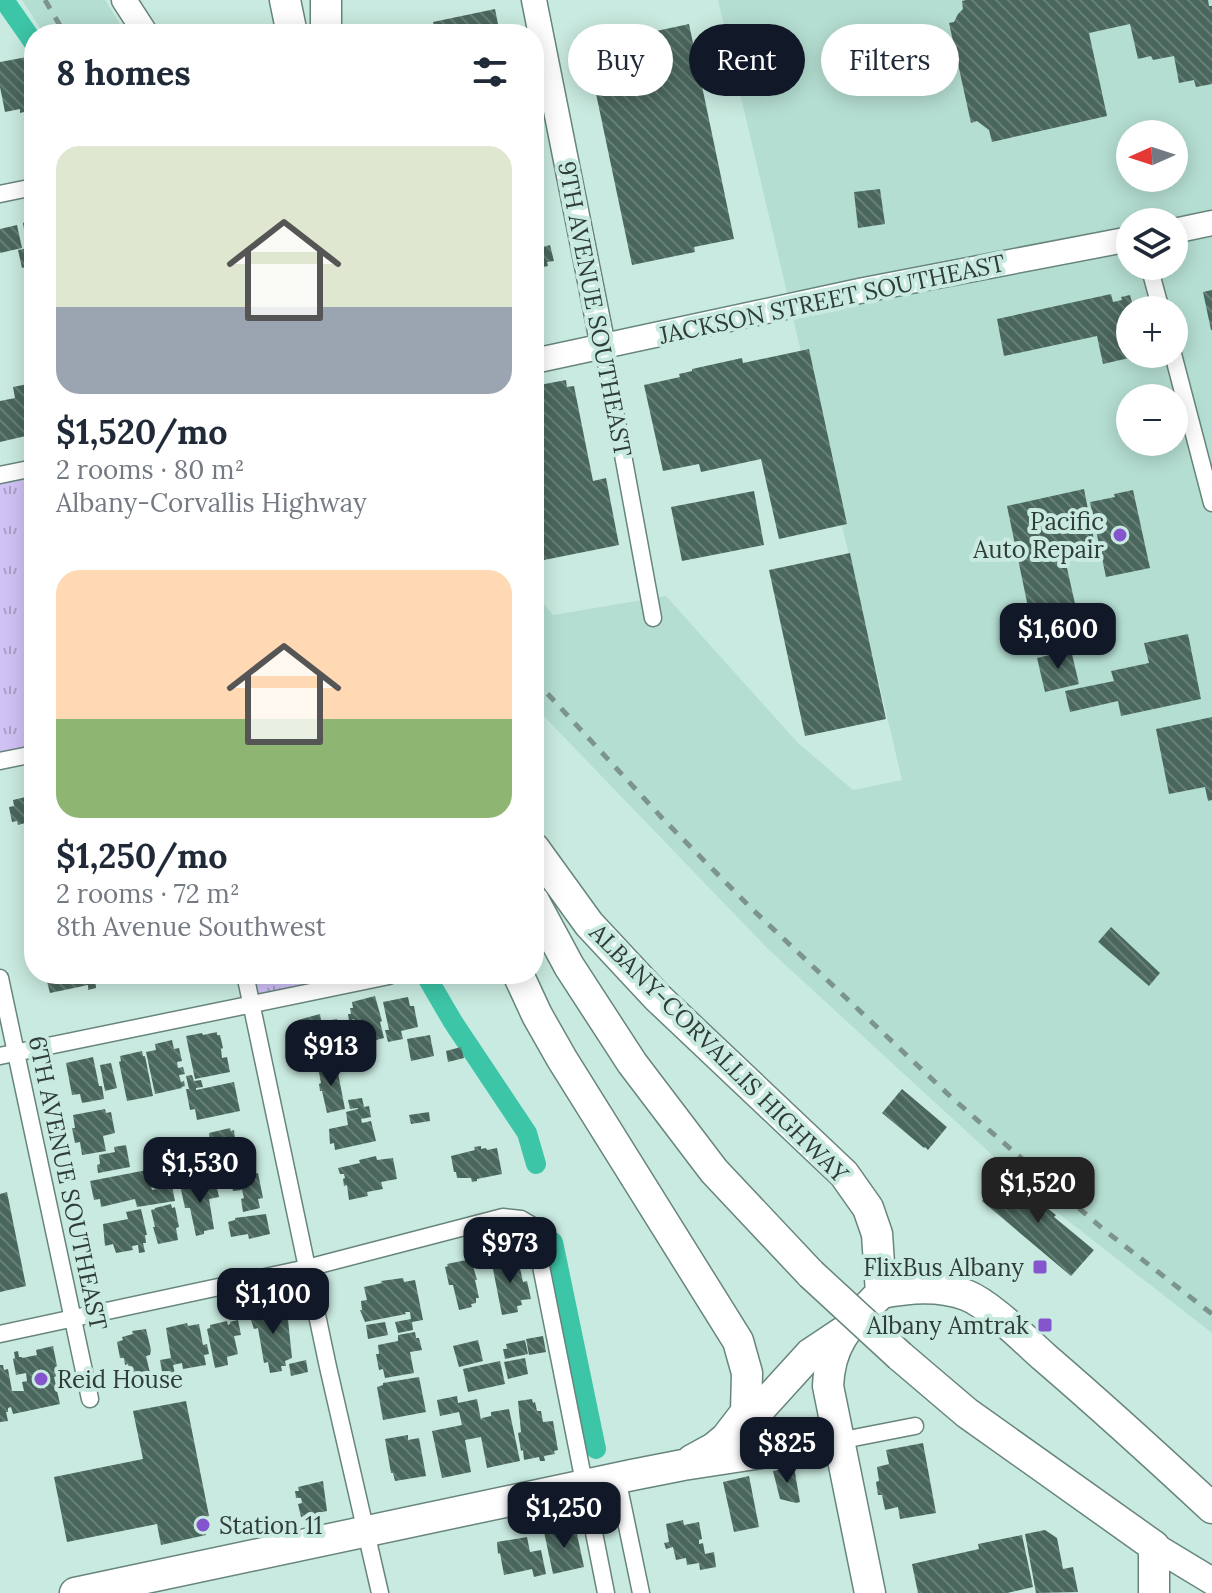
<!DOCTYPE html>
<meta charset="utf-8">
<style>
body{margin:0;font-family:Lora,serif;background:#f6f6f7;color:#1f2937;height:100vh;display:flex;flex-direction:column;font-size:30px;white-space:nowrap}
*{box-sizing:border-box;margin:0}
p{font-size:26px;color:#747a83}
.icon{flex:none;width:44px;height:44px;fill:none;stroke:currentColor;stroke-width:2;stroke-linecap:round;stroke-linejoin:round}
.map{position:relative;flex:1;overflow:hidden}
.side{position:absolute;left:24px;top:24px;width:520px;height:960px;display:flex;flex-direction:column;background:#fff;border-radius:32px;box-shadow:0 4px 20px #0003}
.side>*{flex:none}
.guide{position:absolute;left:568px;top:24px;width:524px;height:72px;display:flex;gap:16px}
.needle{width:52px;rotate:267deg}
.buttons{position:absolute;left:1116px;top:120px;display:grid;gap:16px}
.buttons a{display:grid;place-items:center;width:72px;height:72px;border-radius:50%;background:#fff;box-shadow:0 4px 20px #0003;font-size:40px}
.price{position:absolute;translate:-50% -68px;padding:0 18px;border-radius:16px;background:#111827;color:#fff;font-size:26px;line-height:52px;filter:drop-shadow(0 2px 4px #0008)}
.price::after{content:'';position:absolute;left:50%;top:48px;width:24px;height:18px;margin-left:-12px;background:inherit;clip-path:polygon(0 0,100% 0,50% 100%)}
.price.active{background:#222;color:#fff}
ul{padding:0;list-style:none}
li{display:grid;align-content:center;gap:16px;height:424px;padding:0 32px}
li span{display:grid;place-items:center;height:248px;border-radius:24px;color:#555}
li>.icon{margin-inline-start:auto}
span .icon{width:144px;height:144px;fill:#fffc;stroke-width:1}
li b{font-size:34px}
h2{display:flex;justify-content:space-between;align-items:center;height:96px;padding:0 32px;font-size:34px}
.chip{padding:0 28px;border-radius:36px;background:#fff;box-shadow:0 4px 20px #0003;font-size:28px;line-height:72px}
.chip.active{background:#111827;color:#fff}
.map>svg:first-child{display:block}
.built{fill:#b5ded2;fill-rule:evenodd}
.park{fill:url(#park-tufts)}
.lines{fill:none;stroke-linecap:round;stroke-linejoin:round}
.canal{stroke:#3dc5a7;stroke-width:20}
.building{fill:url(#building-back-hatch)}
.street-casing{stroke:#67857c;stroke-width:19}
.secondary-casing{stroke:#67857c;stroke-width:27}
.primary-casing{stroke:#67857c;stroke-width:29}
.highway-casing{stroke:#67857c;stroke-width:33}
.street{stroke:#fff;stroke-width:16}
.secondary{stroke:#fff;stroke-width:24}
.primary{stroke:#fff;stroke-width:26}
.highway{stroke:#fff;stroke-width:30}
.rail{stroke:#7d948d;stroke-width:5;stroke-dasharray:10 10;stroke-linecap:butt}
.highway-bridge-casing{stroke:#67857c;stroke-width:33;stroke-linecap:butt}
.highway-bridge{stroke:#fff;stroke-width:30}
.poi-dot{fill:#8555ce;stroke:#c9eae0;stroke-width:3}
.labels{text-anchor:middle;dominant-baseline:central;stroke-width:8;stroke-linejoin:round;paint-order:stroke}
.street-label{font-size:24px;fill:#2f3c38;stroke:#c9eae0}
.poi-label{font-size:24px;fill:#2f3c38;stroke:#c9eae0;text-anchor:end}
</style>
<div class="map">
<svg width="1212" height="1593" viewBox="0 0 1212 1593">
<defs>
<pattern id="park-tufts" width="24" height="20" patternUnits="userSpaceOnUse" patternTransform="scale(2)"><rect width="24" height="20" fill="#d1c2f6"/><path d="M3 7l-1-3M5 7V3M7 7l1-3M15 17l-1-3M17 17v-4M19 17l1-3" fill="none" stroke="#aa9fc8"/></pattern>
<pattern id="building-back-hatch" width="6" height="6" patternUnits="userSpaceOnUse" patternTransform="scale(2)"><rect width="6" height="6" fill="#4a675e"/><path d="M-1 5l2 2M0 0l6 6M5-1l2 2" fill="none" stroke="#687e77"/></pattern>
</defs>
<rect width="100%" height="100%" fill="#c9eae0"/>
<g class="built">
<polygon points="22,0 105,0 126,34 44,34"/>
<path d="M718 0H1212V1333L1040 1199 768 949 534 706V592L553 615 666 596 798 743 853 790 902 780ZM1130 134H1174V178H1130ZM1130 222H1174V266H1130ZM1130 310H1174V354H1130ZM1130 398H1174V442H1130Z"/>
</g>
<g class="park">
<polygon points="34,467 34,754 0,761 0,474"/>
<polygon points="245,974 397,974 252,1006"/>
</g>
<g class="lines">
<g class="canal">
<polyline points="4,0 34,43"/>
<polyline points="425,974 453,1022 527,1133 536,1164"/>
<polyline points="553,1242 596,1449"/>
</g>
</g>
<g class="building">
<polygon points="966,0 1208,0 1209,6 1212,6 1212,84 1196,87 1194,80 1179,83 1174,56 1153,60 1151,56 1138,59 1130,24 1089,33 1107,116 992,142 989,130 977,121 971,123 949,23 954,22 958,14 963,9 962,1"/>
<polygon points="495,9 500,34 418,34 435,29 433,22"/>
<polygon points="689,24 734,239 694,247 695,252 632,265 586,46"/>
<polygon points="27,57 34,88 34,106 27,108 28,111 20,113 20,109 5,112 0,87 0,62"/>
<polygon points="880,189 885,224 858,228 854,192"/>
<polygon points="34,214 34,245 31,246 29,235 25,236 23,223 32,219 31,215"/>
<polygon points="17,225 22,248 0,253 0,229"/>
<polygon points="542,242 543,247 550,245 554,261 547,262 548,266 534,269 534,244"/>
<polygon points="34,247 34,265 22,268 18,250"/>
<polygon points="1212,290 1212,330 1211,330 1203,292"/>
<polygon points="1111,294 1113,302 1122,300 1121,297 1130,295 1134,310 1130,310 1130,354 1142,355 1103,364 1097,336 1004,356 997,319"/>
<polygon points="809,349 847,524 779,539 761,459 701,472 699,464 663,471 644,385 680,377 679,374 692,371 692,369 742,358 743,363"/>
<polygon points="34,350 34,376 31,376 30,369 26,370 25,362 28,362 26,352"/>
<polygon points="566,380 567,387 574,386 593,481 606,478 619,545 534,562 534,386"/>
<polygon points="33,383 34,412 31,406 24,407 30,435 0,442 0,401 15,398 13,387"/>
<polygon points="1084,489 1094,540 1062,546 1076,608 1096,604 1099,622 1034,636 1007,506"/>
<polygon points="1133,490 1150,568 1106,577 1090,502 1115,497 1114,494"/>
<polygon points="754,491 764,545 682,561 671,507"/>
<polygon points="850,553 886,719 805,736 769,570"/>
<polygon points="1188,634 1201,699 1121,716 1118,701 1070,712 1065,691 1114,681 1111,671 1149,663 1144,643"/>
<polygon points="1071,650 1079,684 1045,692 1037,658"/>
<polygon points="1212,717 1212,800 1208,801 1205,787 1169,794 1156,729"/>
<polygon points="34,795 34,825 30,826 29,822 18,825 17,821 12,822 9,807 14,806 13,800"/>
<polygon points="1111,927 1160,973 1149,986 1098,942"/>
<polygon points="45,974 95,974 96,988 88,990 88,985 50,993"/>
<polygon points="375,996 382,1021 380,1022 384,1038 360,1044 354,1019 349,1021 348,1014 351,1014 350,1008 353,1008 352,1002"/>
<polygon points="408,997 410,1006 414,1006 418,1027 401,1031 403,1039 388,1042 385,1030 389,1030 383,1002"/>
<polygon points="320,1014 322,1026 326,1025 326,1021 337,1019 343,1045 305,1053 298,1020"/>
<polygon points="217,1032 217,1035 220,1035 223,1048 221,1049 222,1058 227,1057 230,1072 195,1079 186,1036 202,1033 203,1035"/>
<polygon points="430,1035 434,1056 411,1061 407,1039"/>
<polygon points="172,1040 174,1049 179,1048 182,1061 177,1062 178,1068 183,1067 185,1074 179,1075 181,1082 184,1081 185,1086 181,1087 182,1088 155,1094 146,1052 156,1050 155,1044"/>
<polygon points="461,1047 464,1058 448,1062 446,1051"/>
<polygon points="142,1051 143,1056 145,1056 153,1096 127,1101 119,1062 121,1061 120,1056"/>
<polygon points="93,1057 99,1086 102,1086 104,1099 82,1103 80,1094 72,1095 66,1063"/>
<polygon points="111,1063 117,1088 105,1091 100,1065"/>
<polygon points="336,1063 345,1109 327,1113 322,1091 320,1091 319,1084 321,1083 318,1067"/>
<polygon points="192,1075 194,1081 201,1080 203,1087 196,1088 196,1090 234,1082 240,1111 197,1120 195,1109 190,1110 186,1089 189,1089 186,1076"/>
<polygon points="902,1089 947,1127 928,1150 925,1147 924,1148 882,1113"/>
<polygon points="362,1098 364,1107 369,1106 371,1117 361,1119 362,1123 371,1121 376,1141 335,1150 334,1143 330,1144 329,1129 348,1125 346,1112 358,1109 358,1108 350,1109 348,1100"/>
<polygon points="105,1109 106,1113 111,1112 115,1133 103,1136 106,1151 82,1155 80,1142 75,1143 72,1128 75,1128 73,1115"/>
<polygon points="429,1112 430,1121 411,1124 409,1115"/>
<polygon points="230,1128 231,1131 234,1130 235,1139 239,1138 241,1147 251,1145 254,1157 249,1158 250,1161 244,1162 244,1160 236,1162 236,1160 217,1165 215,1156 207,1158 203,1142 210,1141 209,1133"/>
<polygon points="126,1145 130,1167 98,1173 97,1165 100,1164 99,1155 115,1152 114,1147"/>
<polygon points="481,1146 481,1149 486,1148 487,1150 497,1148 502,1174 477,1179 477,1181 472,1182 471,1178 457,1178 456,1172 454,1172 451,1156 475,1150 474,1147"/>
<polygon points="376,1156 377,1160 393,1158 397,1179 381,1182 383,1189 367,1192 368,1196 349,1200 347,1185 344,1186 343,1179 345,1178 344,1174 340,1174 338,1168 360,1163 359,1160"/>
<polygon points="147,1170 152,1190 172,1186 175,1201 137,1207 135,1199 101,1207 100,1199 94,1200 90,1181"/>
<polygon points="258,1173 263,1198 258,1199 260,1208 243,1212 241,1199 244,1198 242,1190 233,1191 231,1181 240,1179 240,1177"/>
<polygon points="1004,1174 1041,1205 1042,1204 1056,1215 1054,1217 1094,1250 1071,1276 982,1201"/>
<polygon points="197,1182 198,1186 216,1183 219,1197 209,1199 214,1229 204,1231 204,1234 196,1236 190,1208 185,1208 180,1185"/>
<polygon points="7,1192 26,1286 0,1292 0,1194"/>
<polygon points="171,1204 172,1208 175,1207 179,1227 176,1228 178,1240 158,1244 153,1227 155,1227 151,1210 155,1209 155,1208"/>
<polygon points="141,1209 147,1235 145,1235 146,1243 143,1243 145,1252 139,1253 138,1245 132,1246 133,1250 116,1253 113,1244 105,1246 103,1224 128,1219 126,1212"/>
<polygon points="266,1214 270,1234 249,1239 248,1234 231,1237 228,1222 235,1220 235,1218"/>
<polygon points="517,1255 523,1282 527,1281 531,1299 521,1300 522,1305 517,1306 518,1312 502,1315 492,1264 504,1261 503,1258"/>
<polygon points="471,1259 477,1280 475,1280 479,1298 476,1298 476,1303 471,1304 472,1307 459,1310 453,1285 449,1285 445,1267 448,1266 447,1264"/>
<polygon points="403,1278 404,1282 415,1280 423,1320 412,1322 413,1330 398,1333 395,1322 411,1319 410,1312 405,1312 406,1314 365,1322 360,1310 362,1310 361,1301 367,1300 364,1287 382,1283 381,1281"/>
<polygon points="266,1304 266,1308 281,1305 283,1320 288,1320 292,1358 285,1361 286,1366 281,1366 282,1371 270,1373 268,1362 264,1363 258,1328 254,1329 249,1314 257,1313 257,1310 261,1310 260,1306"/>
<polygon points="238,1320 241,1335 234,1336 238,1354 227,1357 228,1365 215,1368 207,1329 210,1328 210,1325 227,1321 228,1325 230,1324 230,1322"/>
<polygon points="385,1322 388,1335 368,1339 366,1325"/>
<polygon points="187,1323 188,1326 199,1324 203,1345 207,1344 209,1354 204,1355 206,1365 183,1369 182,1363 173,1365 175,1374 163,1377 160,1360 171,1358 166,1328"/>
<polygon points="146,1329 151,1350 150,1355 146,1356 150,1373 139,1375 139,1372 130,1374 128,1364 125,1365 124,1358 120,1358 117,1342 123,1340 122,1337 133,1334 132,1331"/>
<polygon points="415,1332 416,1338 419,1338 422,1350 410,1352 414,1373 385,1378 383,1369 379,1370 376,1354 379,1354 378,1345 398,1341 398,1335"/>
<polygon points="543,1336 546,1352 529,1355 526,1339"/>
<polygon points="478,1340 483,1361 459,1367 453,1346"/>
<polygon points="525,1340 528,1354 505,1359 503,1349 507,1349 506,1344"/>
<polygon points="53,1346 58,1371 57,1372 57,1376 54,1377 60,1404 13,1414 11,1407 8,1408 8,1412 6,1412 8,1421 0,1422 0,1365 3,1365 4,1370 8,1369 12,1391 24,1391 22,1382 27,1381 26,1373 16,1375 13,1359 15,1358 14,1352 18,1351 19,1357 22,1357 22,1358 37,1355 36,1350"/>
<polygon points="525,1358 528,1374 508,1379 504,1362"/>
<polygon points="306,1360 308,1372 291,1376 289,1364"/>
<polygon points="500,1361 505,1384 468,1392 463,1369"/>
<polygon points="419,1377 426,1412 383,1420 377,1387 383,1385 383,1383"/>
<polygon points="457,1396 458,1403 477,1399 481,1420 482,1418 491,1416 491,1412 509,1409 520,1461 487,1468 481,1437 465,1440 471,1472 442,1478 432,1431 462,1425 459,1412 440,1416 437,1400"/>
<polygon points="532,1399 533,1403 535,1402 537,1411 541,1411 543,1422 553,1421 558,1450 554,1451 555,1454 544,1456 545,1461 540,1461 539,1457 524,1460 523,1450 521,1451 518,1433 521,1432 518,1401"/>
<polygon points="186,1401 209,1516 202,1518 206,1535 161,1545 157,1524 67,1542 54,1477 143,1459 133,1411"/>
<polygon points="408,1435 408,1440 419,1438 426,1476 395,1481 393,1473 391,1473 385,1439"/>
<polygon points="923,1443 936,1513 900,1519 898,1507 885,1510 882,1495 878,1495 876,1482 879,1481 877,1467 889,1464 886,1450"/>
<polygon points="794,1467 800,1502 796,1503 780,1499 773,1471"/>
<polygon points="749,1476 759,1527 734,1532 723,1482"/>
<polygon points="323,1481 327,1511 301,1517 298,1504 302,1503 301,1498 296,1498 295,1491 299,1491 298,1487"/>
<polygon points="683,1520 684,1525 699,1522 702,1539 699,1540 699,1544 703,1543 705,1554 714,1552 716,1567 700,1570 699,1563 687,1565 686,1558 676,1560 673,1547 666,1549 664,1543 669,1542 666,1524"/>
<polygon points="575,1525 584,1567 553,1574 544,1532"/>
<polygon points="1045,1530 1057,1538 1063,1569 1073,1567 1078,1592 1036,1593 1025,1534"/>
<polygon points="1022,1535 1033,1587 1007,1593 918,1593 912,1564 979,1549 978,1544"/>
<polygon points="527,1537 530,1552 541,1550 546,1574 534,1577 532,1569 504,1575 500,1553 498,1554 497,1542"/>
</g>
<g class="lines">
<defs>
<g id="street">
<polyline points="0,194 34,187"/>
<polyline points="1149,266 1161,310"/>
<polyline points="603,346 653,618"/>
<polyline points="1173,354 1212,503"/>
<polyline points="0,475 34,468"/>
<polyline points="0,761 34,754"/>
<polyline points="245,974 328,1367 380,1593"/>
<polyline points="0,978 90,1399"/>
<polyline points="0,1056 389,976"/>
<polyline points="0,1334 307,1268 503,1217 521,1219 533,1226 606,1593"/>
<polyline points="838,1441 915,1426"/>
<polyline points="617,1478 641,1593"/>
</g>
<g id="secondary">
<polyline points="124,0 146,34"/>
<polyline points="534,0 603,346"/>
<polyline points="1174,231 1212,223"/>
<polyline points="534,361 864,290 1130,239"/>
</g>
<polyline id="primary" points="1154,1546 1212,1581"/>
<g id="highway">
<polyline points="285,0 292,34"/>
<polyline points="326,0 326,34"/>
<path d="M534 848 589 924 657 997 844 1174 868 1208 877 1234 881 1293C851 1324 830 1340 828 1386L870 1593"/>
<polyline points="534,901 569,966 632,1063 714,1171 811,1274"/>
<polyline points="518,974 537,1015 562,1059 738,1341 747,1373 746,1412 726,1438 714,1448 692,1460"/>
<path d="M881 1293C910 1288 937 1285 966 1295 989 1304 1023 1338 1043 1356 1100 1405 1156 1456 1212 1508"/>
<polyline points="900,1356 967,1413 1154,1546 1154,1593"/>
<polyline points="746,1412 761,1408 810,1354 843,1332"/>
<polyline points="75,1593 632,1475 683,1465 838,1441"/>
</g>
</defs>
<use href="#street" class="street-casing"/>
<use href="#secondary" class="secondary-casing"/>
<use href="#primary" class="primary-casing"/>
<use href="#highway" class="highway-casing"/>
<use href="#street" class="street"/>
<use href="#secondary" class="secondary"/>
<use href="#primary" class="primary"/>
<use href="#highway" class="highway"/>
<g class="rail">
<polyline points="45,0 65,34"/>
<polyline points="534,679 664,820 751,908 952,1098 1103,1229 1212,1314"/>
</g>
<defs>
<polyline id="highway-bridge" points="811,1274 900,1356"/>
</defs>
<use href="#highway-bridge" class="highway-bridge-casing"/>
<use href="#highway-bridge" class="highway-bridge"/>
</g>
<g class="poi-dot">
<circle cx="1120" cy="535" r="8"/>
<rect x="1032" y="1259" width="16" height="16" rx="4"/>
<rect x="1037" y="1317" width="16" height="16" rx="4"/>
<circle cx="41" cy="1379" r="8"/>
<circle cx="203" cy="1525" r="8"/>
</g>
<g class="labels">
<g class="street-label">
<text transform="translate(832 299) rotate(-12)">JACKSON STREET SOUTHEAST</text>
<text transform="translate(595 309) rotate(79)">9TH AVENUE SOUTHEAST</text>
<text transform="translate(719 1053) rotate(45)">ALBANY-CORVALLIS HIGHWAY</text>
<text transform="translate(68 1183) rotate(78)">6TH AVENUE SOUTHEAST</text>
</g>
<g class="poi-label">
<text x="1104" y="521">Pacific<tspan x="1104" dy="28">Auto Repair</tspan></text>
<text x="1024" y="1267">FlixBus Albany</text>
<text x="1029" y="1325">Albany Amtrak</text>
<text x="57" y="1379" text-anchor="start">Reid House</text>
<text x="219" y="1525" text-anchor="start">Station 11</text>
</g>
</g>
</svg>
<div class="buttons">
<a><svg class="needle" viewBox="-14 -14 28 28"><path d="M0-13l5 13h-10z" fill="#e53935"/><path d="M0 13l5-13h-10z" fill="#747a83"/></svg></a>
<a><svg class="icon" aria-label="layers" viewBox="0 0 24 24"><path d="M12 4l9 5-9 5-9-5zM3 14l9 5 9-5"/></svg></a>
<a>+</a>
<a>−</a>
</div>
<b class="price" style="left:1058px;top:671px">$1,600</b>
<b class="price" style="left:331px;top:1088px">$913</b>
<b class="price" style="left:200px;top:1205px">$1,530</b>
<b class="price active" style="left:1038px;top:1225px">$1,520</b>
<b class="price" style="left:510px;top:1285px">$973</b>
<b class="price" style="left:273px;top:1336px">$1,100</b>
<b class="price" style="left:787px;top:1485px">$825</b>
<b class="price" style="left:564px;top:1550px">$1,250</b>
<div class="guide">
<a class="chip">Buy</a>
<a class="chip active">Rent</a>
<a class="chip">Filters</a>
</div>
<section class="side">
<h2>8 homes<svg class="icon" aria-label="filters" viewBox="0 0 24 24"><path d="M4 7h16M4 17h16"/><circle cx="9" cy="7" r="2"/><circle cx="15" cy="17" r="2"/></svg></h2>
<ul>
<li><span style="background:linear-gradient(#dfe7d0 65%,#9aa5b1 0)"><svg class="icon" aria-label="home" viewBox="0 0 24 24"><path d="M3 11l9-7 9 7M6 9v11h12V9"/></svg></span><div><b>$1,520/mo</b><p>2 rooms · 80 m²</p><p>Albany-Corvallis Highway</p></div></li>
<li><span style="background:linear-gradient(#ffd9b3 60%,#8fb573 0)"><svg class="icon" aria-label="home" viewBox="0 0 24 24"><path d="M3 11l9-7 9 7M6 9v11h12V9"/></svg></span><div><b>$1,250/mo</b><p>2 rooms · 72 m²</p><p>8th Avenue Southwest</p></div></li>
</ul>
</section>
</div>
